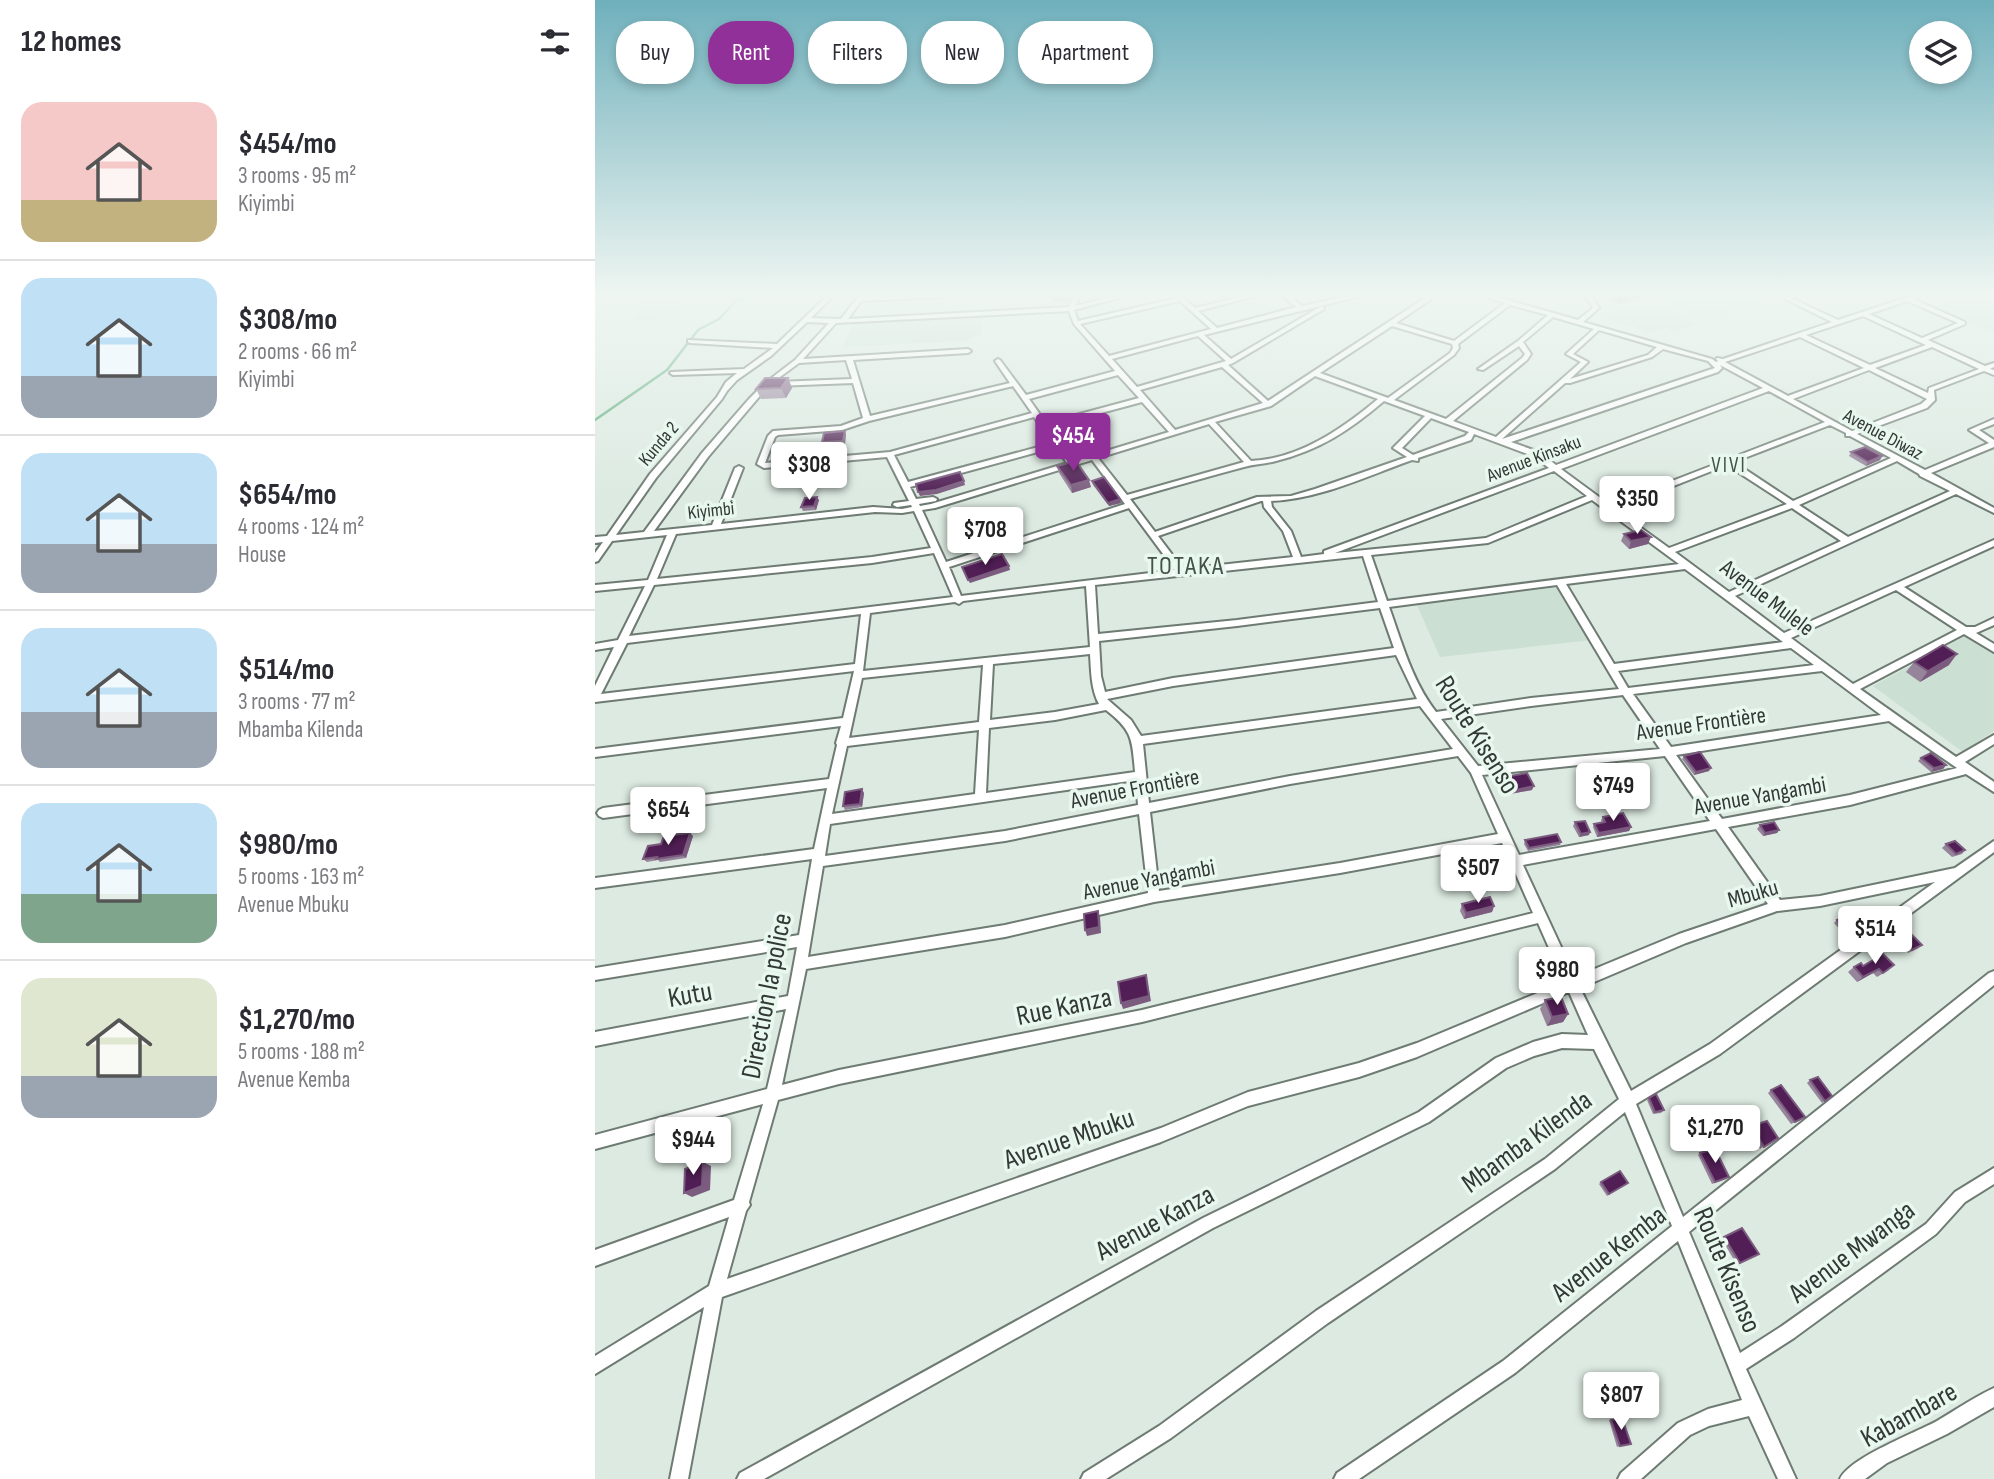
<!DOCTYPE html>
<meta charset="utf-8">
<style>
body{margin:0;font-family:"Sofia Sans Condensed",sans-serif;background:#f7f7f7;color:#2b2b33;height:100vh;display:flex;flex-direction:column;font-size:26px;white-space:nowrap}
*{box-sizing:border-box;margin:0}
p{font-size:23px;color:#7c7c81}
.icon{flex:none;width:38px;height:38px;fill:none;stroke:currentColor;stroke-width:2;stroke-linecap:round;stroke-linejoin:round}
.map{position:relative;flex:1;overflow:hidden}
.side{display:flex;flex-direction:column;background:#fff;width:595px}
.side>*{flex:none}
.hud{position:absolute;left:21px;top:21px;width:665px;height:63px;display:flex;gap:14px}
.controls{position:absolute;left:1314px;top:21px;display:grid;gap:14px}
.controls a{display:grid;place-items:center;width:63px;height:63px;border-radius:50%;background:#fff;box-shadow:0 4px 10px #0003;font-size:35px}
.price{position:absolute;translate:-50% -60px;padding:0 16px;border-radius:7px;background:#fff;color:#222;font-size:23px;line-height:46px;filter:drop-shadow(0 2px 4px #0008)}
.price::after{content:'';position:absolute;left:50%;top:42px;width:21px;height:16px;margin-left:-10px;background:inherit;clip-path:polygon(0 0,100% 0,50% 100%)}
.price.selected{background:#903098;color:#fff}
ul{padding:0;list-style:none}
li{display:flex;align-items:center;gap:21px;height:175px;padding:0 21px}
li+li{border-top:2px solid #e1e1e2}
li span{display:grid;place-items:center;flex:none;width:196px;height:140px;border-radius:21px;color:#555}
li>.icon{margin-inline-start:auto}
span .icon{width:84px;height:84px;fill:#fffc;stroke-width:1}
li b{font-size:30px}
h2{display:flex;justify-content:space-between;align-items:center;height:84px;padding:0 21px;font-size:30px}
.tag{padding:0 24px;border-radius:28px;background:#fff;box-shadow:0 4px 10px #0003;font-size:24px;line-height:63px}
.tag.selected{background:#903098;color:#fff}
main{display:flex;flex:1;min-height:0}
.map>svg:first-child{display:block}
.built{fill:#cbe0d2}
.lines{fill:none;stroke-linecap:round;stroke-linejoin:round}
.stream{stroke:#59aa7b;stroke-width:2.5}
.minor-casing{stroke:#6e7b72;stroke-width:4}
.minor{fill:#fff;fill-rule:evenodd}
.wall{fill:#96849b}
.shaded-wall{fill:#7b5c7f}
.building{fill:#511f55;stroke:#7b5c7f;stroke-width:2}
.labels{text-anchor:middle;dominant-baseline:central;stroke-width:7;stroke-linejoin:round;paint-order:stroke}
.far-street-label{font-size:19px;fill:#333935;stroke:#e9f8ee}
.far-quarter-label{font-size:21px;letter-spacing:2px;fill:#455149;stroke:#e9f8ee}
.street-label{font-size:23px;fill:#333935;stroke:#e9f8ee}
.quarter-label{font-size:26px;letter-spacing:2px;fill:#455149;stroke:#e9f8ee}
.near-street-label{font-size:28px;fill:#333935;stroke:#e9f8ee}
</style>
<main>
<section class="side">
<h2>12 homes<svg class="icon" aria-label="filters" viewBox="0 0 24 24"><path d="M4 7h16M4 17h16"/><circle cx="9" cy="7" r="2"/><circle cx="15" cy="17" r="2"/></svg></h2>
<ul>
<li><span style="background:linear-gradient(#f6c9c9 70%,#c2b280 0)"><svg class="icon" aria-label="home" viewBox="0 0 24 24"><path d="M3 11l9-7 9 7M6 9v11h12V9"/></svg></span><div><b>$454/mo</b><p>3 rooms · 95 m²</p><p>Kiyimbi</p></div></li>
<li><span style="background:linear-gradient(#bfe0f5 70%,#9aa5b1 0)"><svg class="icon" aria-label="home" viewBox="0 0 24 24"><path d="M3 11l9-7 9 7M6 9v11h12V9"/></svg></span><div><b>$308/mo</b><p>2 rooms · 66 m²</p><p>Kiyimbi</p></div></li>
<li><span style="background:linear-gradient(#bfe0f5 65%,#9aa5b1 0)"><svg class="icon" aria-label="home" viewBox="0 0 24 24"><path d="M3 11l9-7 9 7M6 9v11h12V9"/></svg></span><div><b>$654/mo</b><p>4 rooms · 124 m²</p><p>House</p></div></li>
<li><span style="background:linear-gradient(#bfe0f5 60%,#9aa5b1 0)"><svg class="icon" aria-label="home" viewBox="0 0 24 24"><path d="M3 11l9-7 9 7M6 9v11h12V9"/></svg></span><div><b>$514/mo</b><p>3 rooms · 77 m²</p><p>Mbamba Kilenda</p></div></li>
<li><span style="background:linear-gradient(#bfe0f5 65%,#7fa58c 0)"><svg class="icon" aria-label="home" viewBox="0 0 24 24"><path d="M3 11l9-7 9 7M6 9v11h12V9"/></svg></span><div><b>$980/mo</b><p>5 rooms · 163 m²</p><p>Avenue Mbuku</p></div></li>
<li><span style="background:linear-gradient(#dfe7d0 70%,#9aa5b1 0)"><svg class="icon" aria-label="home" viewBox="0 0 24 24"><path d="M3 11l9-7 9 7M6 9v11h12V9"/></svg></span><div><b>$1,270/mo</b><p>5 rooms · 188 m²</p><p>Avenue Kemba</p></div></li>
</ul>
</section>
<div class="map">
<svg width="1399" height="1479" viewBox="0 0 1399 1479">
<rect width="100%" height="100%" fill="#dceae1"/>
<g class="built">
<polygon points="1051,293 1156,293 1172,301 1109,321"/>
<polygon points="1375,293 1399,293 1399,333 1337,307"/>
<polygon points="82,297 93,309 79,318 41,322 48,302"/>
<polygon points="1069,305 1102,324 1079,332 1072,328 1051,334 1036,325 1029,327 1006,315 1034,307 1044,312"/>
<polygon points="388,315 386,334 369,341 248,347 259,322"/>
<polygon points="955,587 966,589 997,640 845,657 821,603"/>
<polygon points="1372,635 1399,652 1399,731 1368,752 1278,686"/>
</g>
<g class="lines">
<polyline class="stream" points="0,420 72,370 103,330 124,319 141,301 157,293"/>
<defs>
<g id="minor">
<path d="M235 293H241L216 318 246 319 262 298 264 297 354 293H391L388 295 266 301 253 319 474 307 480 293H486L480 306 533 293H542L479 310 483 321 582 298 579 293H583L600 308 662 293H672L603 311 622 328 701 307 684 293H691L707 306 767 293H778L609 335 636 359 725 307H729V309L638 363 633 365 673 401 830 298 817 293 834 295 838 293H845L801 323 859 341 910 303 879 293H888L983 320 998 308 989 293H995L1004 308 988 322 1117 359 1121 362 1123 361 1121 359 1122 358 1128 359 1237 322 1178 293H1185L1243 320 1325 293H1333L1318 299 1370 322V324L1333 340 1390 366 1399 363V367L1395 369 1399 370V375L1389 371 1339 390 1340 400 1332 408 1262 434 1330 470 1394 443 1374 430 1399 419V424L1384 430 1399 440V447L1336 473 1399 508V513L1361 494 1140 596 1189 633 1399 540V546L1309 587 1371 627H1380L1399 618V625L1381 633 1399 644V652L1369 634 1265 689 1361 757 1399 735V744L1370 762 1399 782V792L1371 774 1255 805 1133 827 1185 900 1225 896 1360 868 1399 841V852L1125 1054 1041 1104 1088 1217 1394 973 1399 971V985L1094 1232 1145 1353 1187 1326 1331 1224 1360 1192 1399 1168V1184L1370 1202 1341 1234 1199 1338 1151 1369 1201 1479H1183L1154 1416 1114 1426 1095 1435 1046 1479H1023L1026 1473 1083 1423 1113 1409 1147 1400 1083 1241 920 1373 764 1479H739L742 1473 908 1361 1077 1226 1030 1112 960 1169 733 1323 576 1438 511 1479H486L489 1473 564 1426 721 1311 950 1159 1024 1099 999 1049 967 1048 939 1056 911 1068 834 1122 618 1228 169 1479H142L145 1473 608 1218 824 1112 901 1058 938 1042 967 1034 993 1035 974 992 822 1057 764 1077 653 1106 566 1142 127 1297 93 1479H75L109 1307 0 1374V1356L114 1286 134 1217 0 1266V1250L139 1200 168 1104 0 1149V1135L172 1089 191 1009 0 1046V1032L193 996 202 947 0 980V968L204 935 217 859 0 888V878L219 849 232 788 8 818 4 816 2 813 4 810 8 808 234 779 242 745 241 743 246 726 0 757V749L248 718 259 671 0 702V686L19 647 0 650V644L23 640 50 586 0 591V585L53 580 72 535 17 541 3 561 0 562V553L8 542 0 543V537L12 536 55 474 122 397 131 382 142 373 78 375 75 373 76 372 149 369 178 348 95 343 93 342V340L182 344ZM585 301 616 329 514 356 485 324ZM1312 301 1363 323 1327 338 1274 314ZM915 305 953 315 923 341 883 369 888 370 924 346 930 354 927 358 851 419 799 400 859 355 864 348 863 344ZM474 311 479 324 520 371 431 395 405 360 403 359 400 361 415 383 275 416 258 360 373 353 376 351 373 349 208 359 241 323ZM1268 316 1324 342 1331 345 1275 365 1211 335ZM958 317 999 329 971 354 986 362 901 437 858 421 932 360 936 354 928 342ZM212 322 234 323 200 360 170 383 154 399 107 453 49 532 21 535 61 478 127 399 132 391 142 380 176 356ZM797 326 857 344 858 348 855 353 793 398 725 373ZM1004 330 1062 347 1053 355 975 379 993 362 978 354ZM603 336 631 361 542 387 517 359ZM1205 337 1269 368 1193 396 1130 362ZM1337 347 1384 369 1334 388 1333 393 1280 368ZM1068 349 1113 361 1120 368 907 439 970 383H975L1057 357ZM251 360 257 379 181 382 178 384 181 386 258 383 268 418 246 426 178 431 173 436 162 464 169 468 292 457 314 501 299 503 298 505 302 507 316 505 317 507 307 509 278 507 126 524 148 468 144 466 140 468 117 525 59 531 113 457 174 385 204 363ZM1125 365 1168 388 961 465 944 452 916 442 1123 372 1127 368ZM627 367 668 403 580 430 545 390ZM1274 370 1332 399 1326 404 1257 431 1198 399ZM523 375 544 398 451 423 434 399ZM720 376 783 399C747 429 704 459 656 461L620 422 676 406ZM418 386 437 413 295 452 170 463 180 437 183 435 247 430 274 421ZM1174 391 1230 422 1015 505 966 469ZM789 401 830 416 798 448 812 457 720 489 696 496 662 497 560 532 535 499C573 488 611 477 649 467 660 464 671 464 681 461 725 450 755 430 789 401ZM547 402 574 432 478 461 454 427ZM439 417 458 443 313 482 299 455ZM836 418 874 432 870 436 818 455 807 448ZM614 424 649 462 532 495 503 458ZM1235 425 1251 433V436H1255L1296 458 1198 501 1139 462ZM879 434 938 456 954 468 729 551V554L706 557 696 531 677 507 676 501C725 499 772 476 817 460L823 461V458L876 440ZM461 447 472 463 336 504 325 506 324 504 341 501 342 499 338 497 321 499 315 487ZM497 460 530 504 351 562 327 510 340 508ZM1302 461 1324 474 1325 476 1355 491 1253 537 1204 505ZM1132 465 1192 504 1074 548 1020 509ZM959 471 992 496 891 538 740 553ZM997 500 1084 564 792 601 776 555 893 543ZM666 501H668L669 507 688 531 698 557 588 569 563 536ZM534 508 580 570 366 596 354 567ZM1197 508 1246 541 1134 592 1080 552ZM319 511 336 548 277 557 62 579 81 534 280 512 307 513ZM339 553 358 597 34 636 59 585 277 563ZM768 556 783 602 642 620 503 634 500 585ZM1090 569 1188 642 1019 664 971 584ZM962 585 1024 689 936 698 841 712C817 681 807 643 794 607ZM491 586 495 647 268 671 275 613 360 602 364 604 368 601ZM1301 590 1362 630 1258 684 1196 638ZM785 608 799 648 578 678 510 692 506 676 504 641 642 626ZM266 614 260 664 6 694 32 643ZM1196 648 1219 665 1033 688 1023 671ZM495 654C496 670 496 690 504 704L460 712 395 720 398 664ZM801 655 822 699 546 736 536 720 512 699 578 686ZM388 665 384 722 254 738 267 678ZM1227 671 1286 715 1076 747 1038 694ZM1028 695 1065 749 883 766 846 719 936 706ZM825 706 858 749 695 776 554 803 548 744ZM511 710C538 731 537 739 540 772L391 793 394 728 460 720ZM1294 721 1362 768 1255 795 1127 819 1081 755ZM384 730 380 794 237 814 252 746ZM863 756 876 773 903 834 745 863 564 891 555 812 695 784ZM1070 756 1115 821 924 855 887 775ZM541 780 543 805 410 831 230 856 235 824ZM544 814 553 893 410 925 213 957 228 866 410 841ZM1121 829 1173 904 1084 934 980 977 928 865ZM907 843 938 913 547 1010 244 1070 187 1085 211 969 410 937 559 902 745 873ZM1340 882 1115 1044 1036 1091 985 988 1091 943 1182 911 1225 906ZM943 923 969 982 822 1043 764 1063 653 1092 566 1128 132 1279 151 1211 155 1205 154 1202 183 1100 244 1084 547 1022Z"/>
<path d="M1399 1388V1407L1352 1434 1292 1463 1270 1479H1245C1254 1458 1320 1433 1342 1421 1361 1410 1379 1397 1399 1388Z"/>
</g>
</defs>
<use href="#minor" class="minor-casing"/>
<use href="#minor" class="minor"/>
</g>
<g class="wall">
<polygon points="457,293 477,293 473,302 458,302"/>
<polygon points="1014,295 1053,295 1024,304 1013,298"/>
<polygon points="193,378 197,388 191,398 166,399 161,389"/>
<polygon points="251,434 250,444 229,446 227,442"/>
<polygon points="1256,452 1287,456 1285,460 1271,466 1254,456"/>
<polygon points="462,466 496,487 477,493 464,473"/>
<polygon points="497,481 525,499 526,503 514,506 498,485"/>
<polygon points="224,500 221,510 208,511 206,507"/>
<polygon points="1029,534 1053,544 1034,549 1026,541"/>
<polygon points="1319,662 1354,665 1325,682 1311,672"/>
<polygon points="1089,756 1114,771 1099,775 1087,759"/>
<polygon points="1326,758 1351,765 1348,769 1336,772 1323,761"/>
<polygon points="909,777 937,790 915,794 908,781"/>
<polygon points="269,793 267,807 250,810 248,806"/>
<polygon points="1008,817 1036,827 1034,831 1002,837 998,827 999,824 1007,823 1006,820"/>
<polygon points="980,822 994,835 984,837 978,826"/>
<polygon points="1165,825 1184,830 1182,833 1168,836 1162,829"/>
<polygon points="98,836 91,858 65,862 63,860 52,862 48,859 66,844"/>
<polygon points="930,840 966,842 965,845 933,851 929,844"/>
<polygon points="1351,844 1370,850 1367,854 1357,857 1347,848"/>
<polygon points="867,904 899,906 897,912 869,919 865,911"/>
<polygon points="1242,920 1261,929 1258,932 1250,935 1239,923"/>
<polygon points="1304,936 1324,948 1313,953 1300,939"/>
<polygon points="1268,966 1294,970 1282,977 1278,973 1262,982 1253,972 1259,967"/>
<polygon points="950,1000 973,1014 968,1022 952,1026 945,1009"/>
<polygon points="1215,1080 1237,1096 1227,1103 1212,1083"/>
<polygon points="1176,1090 1207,1119 1196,1124 1173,1093"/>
<polygon points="1054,1098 1069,1110 1066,1113 1058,1114 1052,1100"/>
<polygon points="1156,1126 1183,1138 1165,1149 1153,1128"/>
<polygon points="1105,1153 1131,1179 1117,1184 1103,1155"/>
<polygon points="1006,1182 1033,1183 1012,1196 1004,1184"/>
<polygon points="1147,1228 1164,1254 1142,1265 1126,1238"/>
<polygon points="1027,1418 1025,1446 1022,1447 1014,1420"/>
</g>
<g class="shaded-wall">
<polygon points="472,293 477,293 473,302"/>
<polygon points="1050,293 1054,293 1053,295 1024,304 1025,300"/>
<polygon points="193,378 197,388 191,398 186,388"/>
<polygon points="250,431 251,434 250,444 248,441"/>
<polygon points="1287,456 1285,460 1271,466 1273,462"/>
<polygon points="494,480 496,487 477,493 476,485"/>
<polygon points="369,481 370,485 342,494 325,496 323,492"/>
<polygon points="222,497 224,500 221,510 219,506"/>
<polygon points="525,499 526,503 514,506 513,503"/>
<polygon points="1056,537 1053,544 1034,549 1036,541"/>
<polygon points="414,566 415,570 375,583 373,580"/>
<polygon points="1362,654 1354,665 1325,682 1333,671"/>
<polygon points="1351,765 1348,769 1336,772 1339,768"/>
<polygon points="1116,768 1114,771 1099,775 1101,772"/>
<polygon points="939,786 937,790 915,794 916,791"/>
<polygon points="267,789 269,793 267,807 265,804"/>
<polygon points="1036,827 1034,831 1002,837 1004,833"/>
<polygon points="1184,830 1182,833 1168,836 1170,833"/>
<polygon points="995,832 994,835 984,837 986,834"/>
<polygon points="95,833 98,836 91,858 88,855"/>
<polygon points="899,906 897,912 869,919 871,913"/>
<polygon points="503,911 505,917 506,933 492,936 490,930"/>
<polygon points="1284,969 1278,973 1262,982 1268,977"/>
<polygon points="551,975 556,1001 528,1009 526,1003"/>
<polygon points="973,1014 968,1022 952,1026 957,1017"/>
<polygon points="108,1162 116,1166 115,1190 97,1197 89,1193"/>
</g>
<g class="building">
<polygon points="1020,293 1050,293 1025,300 1014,295"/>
<polygon points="170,378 193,378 186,388 161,389"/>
<polygon points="250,431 248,441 227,442 229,433"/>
<polygon points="1270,447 1287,456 1273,462 1256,452"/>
<polygon points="481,461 494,480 476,485 462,466"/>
<polygon points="365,472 369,481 341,490 323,492 321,484"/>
<polygon points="509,477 525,499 513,503 497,481"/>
<polygon points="222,497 219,506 206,507 210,498"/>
<polygon points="1046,530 1056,537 1036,541 1029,534"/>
<polygon points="407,554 414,566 373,580 367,567"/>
<polygon points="1348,645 1362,654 1333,671 1319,662"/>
<polygon points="1105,752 1116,768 1101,772 1089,756"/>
<polygon points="1336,753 1351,765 1339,768 1326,758"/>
<polygon points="932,773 939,786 916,791 909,777"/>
<polygon points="267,789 265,804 248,806 250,792"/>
<polygon points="1028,813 1036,827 1004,833 999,824 1010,822 1008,817"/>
<polygon points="990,821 995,832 986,834 980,822"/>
<polygon points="1179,822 1184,830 1170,833 1165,825"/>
<polygon points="95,833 88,855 61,859 62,857 48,859 53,846 66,844 69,836"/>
<polygon points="962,834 966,842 934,848 930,840"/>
<polygon points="1360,841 1370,850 1361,854 1351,844"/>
<polygon points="895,897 899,906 871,913 867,904"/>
<polygon points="503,911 504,927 490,930 489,914"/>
<polygon points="1250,916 1261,929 1253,932 1242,920"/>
<polygon points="1314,932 1327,945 1317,950 1304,936"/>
<polygon points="1288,954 1299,965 1288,973 1284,969 1268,977 1259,967 1266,963 1268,966"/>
<polygon points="551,975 554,996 526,1003 523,982"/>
<polygon points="966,997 973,1014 957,1017 950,1000"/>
<polygon points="1223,1077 1237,1096 1230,1101 1215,1080"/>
<polygon points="1186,1085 1210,1117 1200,1122 1176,1090"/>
<polygon points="1061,1094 1069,1110 1060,1112 1054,1098"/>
<polygon points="1172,1121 1183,1138 1169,1147 1156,1126"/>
<polygon points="1120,1149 1134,1177 1120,1182 1105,1153"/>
<polygon points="108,1162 107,1186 89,1193 90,1169"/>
<polygon points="1025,1171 1033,1183 1014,1194 1006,1182"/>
<polygon points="1147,1228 1164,1254 1145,1263 1129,1237"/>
<polygon points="1027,1418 1036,1444 1025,1446 1016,1420"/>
</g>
<linearGradient id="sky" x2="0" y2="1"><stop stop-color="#6fb0bc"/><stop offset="0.59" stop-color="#eff6f2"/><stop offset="1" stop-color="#eff6f2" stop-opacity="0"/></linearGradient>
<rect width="1399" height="500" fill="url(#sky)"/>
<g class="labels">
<g class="far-street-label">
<text transform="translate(1288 435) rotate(28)">Avenue Diwaz</text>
<text transform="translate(64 444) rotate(-50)">Kunda 2</text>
<text transform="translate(939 459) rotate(-21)">Avenue Kinsaku</text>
<text transform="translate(116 511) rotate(-6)">Kiyimbi</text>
</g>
<g class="far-quarter-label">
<text x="1134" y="465">VIVI</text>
</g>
<g class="street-label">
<text transform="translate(1172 598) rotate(37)">Avenue Mulele</text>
<text transform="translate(1106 724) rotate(-8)">Avenue Frontière</text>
<text transform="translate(540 789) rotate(-11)">Avenue Frontière</text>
<text transform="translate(1165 796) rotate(-10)">Avenue Yangambi</text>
<text transform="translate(554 880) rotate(-11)">Avenue Yangambi</text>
<text transform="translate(1158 894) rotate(-16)">Mbuku</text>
</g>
<g class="quarter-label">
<text x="591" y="566">TOTAKA</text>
</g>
<g class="near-street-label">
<text transform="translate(882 735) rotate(58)">Route Kisenso</text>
<text transform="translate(95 995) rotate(-10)">Kutu</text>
<text transform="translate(172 996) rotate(-79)">Direction la police</text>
<text transform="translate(469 1007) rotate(-12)">Rue Kanza</text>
<text transform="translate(474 1139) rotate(-19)">Avenue Mbuku</text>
<text transform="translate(932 1142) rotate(-36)">Mbamba Kilenda</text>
<text transform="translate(560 1223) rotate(-28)">Avenue Kanza</text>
<text transform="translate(1257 1252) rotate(-37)">Avenue Mwanga</text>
<text transform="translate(1014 1254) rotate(-38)">Avenue Kemba</text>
<text transform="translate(1132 1270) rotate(67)">Route Kisenso</text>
<text transform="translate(1314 1415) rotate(-29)">Kabambare</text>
</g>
</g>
</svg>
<div class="controls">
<a><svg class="icon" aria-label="layers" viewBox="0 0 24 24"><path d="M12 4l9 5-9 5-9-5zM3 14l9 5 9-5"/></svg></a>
</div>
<b class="price selected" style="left:478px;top:473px">$454</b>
<b class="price" style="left:214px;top:502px">$308</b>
<b class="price" style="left:1042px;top:536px">$350</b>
<b class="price" style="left:390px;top:567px">$708</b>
<b class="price" style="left:1018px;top:823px">$749</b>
<b class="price" style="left:73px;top:847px">$654</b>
<b class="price" style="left:883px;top:905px">$507</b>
<b class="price" style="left:1280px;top:966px">$514</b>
<b class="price" style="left:962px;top:1007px">$980</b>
<b class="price" style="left:1120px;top:1165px">$1,270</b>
<b class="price" style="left:98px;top:1177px">$944</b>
<b class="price" style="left:1026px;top:1432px">$807</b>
<div class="hud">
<a class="tag">Buy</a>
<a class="tag selected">Rent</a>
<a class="tag">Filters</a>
<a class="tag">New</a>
<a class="tag">Apartment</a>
</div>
</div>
</main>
